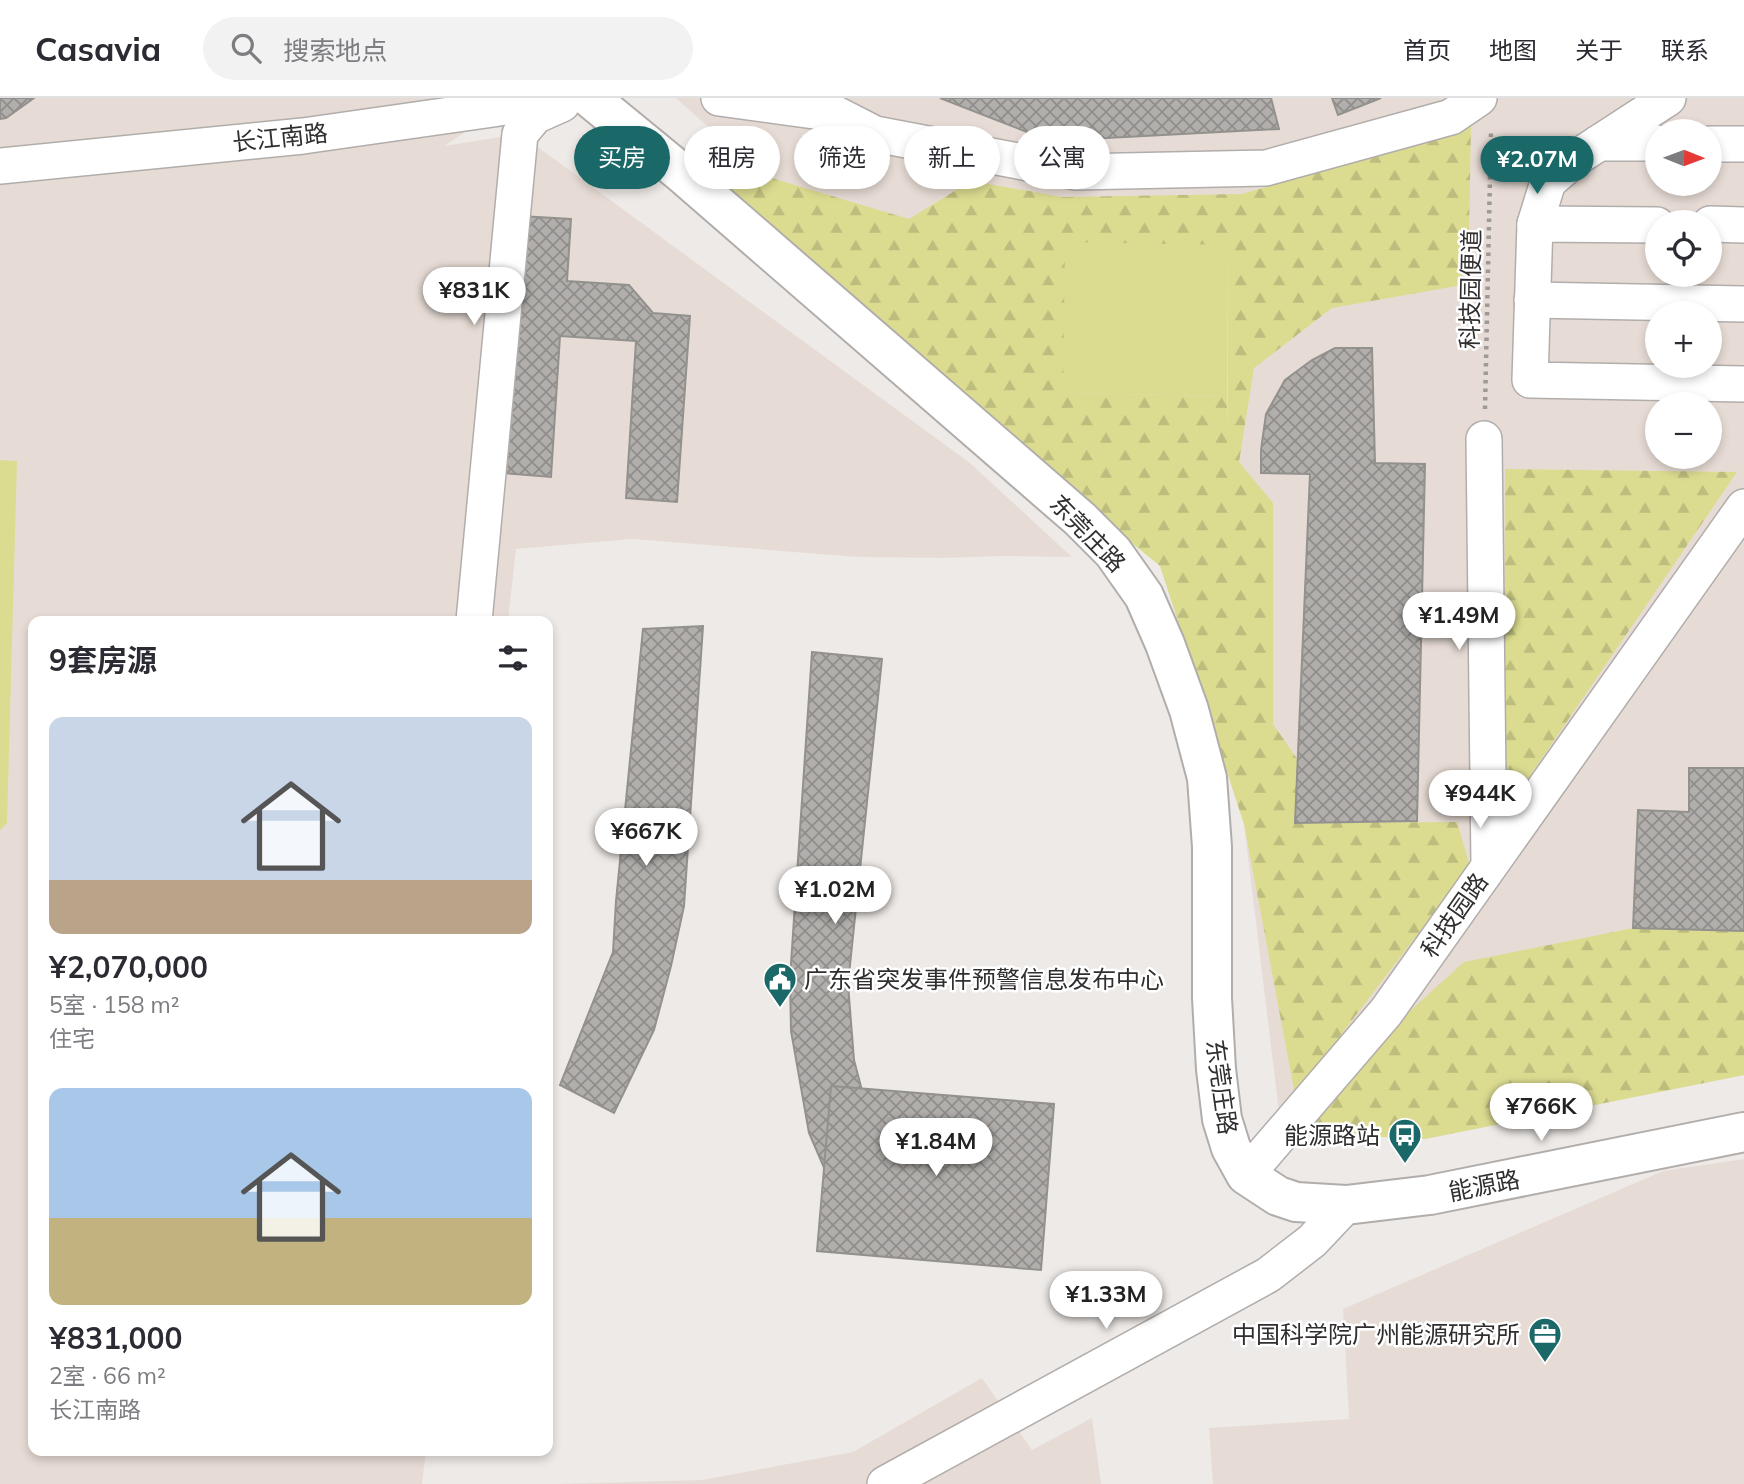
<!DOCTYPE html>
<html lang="zh">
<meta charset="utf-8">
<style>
body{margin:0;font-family:Mulish,"Noto Sans SC",sans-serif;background:#f2f2f3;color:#2b2b33;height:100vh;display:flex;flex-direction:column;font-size:26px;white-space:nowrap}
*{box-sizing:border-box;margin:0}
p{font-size:23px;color:#7c7c81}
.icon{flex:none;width:38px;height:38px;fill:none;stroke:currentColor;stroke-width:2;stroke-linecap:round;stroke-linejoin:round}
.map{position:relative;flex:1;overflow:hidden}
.side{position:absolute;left:28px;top:518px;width:525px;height:840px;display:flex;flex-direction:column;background:#fff;border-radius:14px;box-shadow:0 4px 10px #0003}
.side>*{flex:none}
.hud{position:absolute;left:574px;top:28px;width:665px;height:63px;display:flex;gap:14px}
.needle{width:46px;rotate:91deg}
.buttons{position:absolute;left:1645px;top:21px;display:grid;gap:14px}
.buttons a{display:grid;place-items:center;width:77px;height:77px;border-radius:50%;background:#fff;box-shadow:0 4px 10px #0003;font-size:35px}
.price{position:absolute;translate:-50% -60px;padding:0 16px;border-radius:24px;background:#fff;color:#222;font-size:23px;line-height:46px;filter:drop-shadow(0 2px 4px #0008)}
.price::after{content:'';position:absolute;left:50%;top:42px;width:21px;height:16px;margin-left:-10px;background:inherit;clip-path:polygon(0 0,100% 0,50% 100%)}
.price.selected{background:#1a6867;color:#fff}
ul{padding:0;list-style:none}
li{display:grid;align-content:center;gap:14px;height:371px;padding:0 21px}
li span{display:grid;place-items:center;height:217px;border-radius:14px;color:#555}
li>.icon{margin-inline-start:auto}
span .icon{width:126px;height:126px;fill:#fffc;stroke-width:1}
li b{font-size:30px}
h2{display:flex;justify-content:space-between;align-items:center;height:84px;padding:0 21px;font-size:30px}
.chip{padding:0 24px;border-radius:32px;background:#fff;box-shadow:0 4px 10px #0003;font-size:24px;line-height:63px}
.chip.selected{background:#1a6867;color:#fff}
header{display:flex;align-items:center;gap:42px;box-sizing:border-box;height:98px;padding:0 35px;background:#fff;border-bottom:2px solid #e1e1e2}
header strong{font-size:33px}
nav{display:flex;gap:38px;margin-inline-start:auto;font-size:24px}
.search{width:490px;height:63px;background:#f2f2f3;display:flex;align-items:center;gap:18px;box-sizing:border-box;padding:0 24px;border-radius:38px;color:#7c7c81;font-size:26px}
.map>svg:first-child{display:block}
.built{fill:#e7dcd5;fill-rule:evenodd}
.forest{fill:url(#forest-firs);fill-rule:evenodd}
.garden{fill:#dcdc91}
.building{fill:url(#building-cross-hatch);stroke:#93918e;stroke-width:2}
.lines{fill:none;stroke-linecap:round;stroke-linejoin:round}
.minor-casing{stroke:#b1adab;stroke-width:38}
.tertiary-casing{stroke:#b1adab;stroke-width:42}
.path{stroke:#9c9997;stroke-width:4.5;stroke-dasharray:3.5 5;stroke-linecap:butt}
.minor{stroke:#fff;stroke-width:35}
.tertiary{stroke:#fff;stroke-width:38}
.labels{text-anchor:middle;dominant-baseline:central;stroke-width:5;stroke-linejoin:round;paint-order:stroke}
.street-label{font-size:24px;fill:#302e2e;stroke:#fff}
.poi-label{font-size:24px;fill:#302e2e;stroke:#fff;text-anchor:end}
</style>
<header>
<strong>Casavia</strong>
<div class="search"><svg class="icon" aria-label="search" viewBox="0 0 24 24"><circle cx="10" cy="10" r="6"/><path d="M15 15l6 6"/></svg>搜索地点</div>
<nav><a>首页</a><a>地图</a><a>关于</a><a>联系</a></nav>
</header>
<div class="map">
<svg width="1744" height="1386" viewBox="0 0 1744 1386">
<defs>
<pattern id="forest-firs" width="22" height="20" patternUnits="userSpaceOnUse" patternTransform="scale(1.75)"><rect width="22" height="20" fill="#dcdc91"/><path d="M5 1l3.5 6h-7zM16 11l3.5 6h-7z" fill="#bdbd7d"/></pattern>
<pattern id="building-cross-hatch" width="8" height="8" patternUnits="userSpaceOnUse" patternTransform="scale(1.75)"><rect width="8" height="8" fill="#b1aeab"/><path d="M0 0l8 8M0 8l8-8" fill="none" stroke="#908e8c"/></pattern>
</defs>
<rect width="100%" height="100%" fill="#eeeae7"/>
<g class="built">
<polygon points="0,0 517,0 444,48 520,36 970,365 1072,459 1006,458 943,460 857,459 632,441 516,451 508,523 33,523 33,1353 426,1353 422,1386 0,1386"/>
<path d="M676 0H1744V977L1425 1041 1281 1031 1244 726 1160 468 897 198ZM1657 33H1710V86H1657ZM1657 124H1710V177H1657ZM1657 215H1710V268H1657ZM1657 306H1710V359H1657Z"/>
<polygon points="1744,1061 1744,1386 1213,1386 1209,1330 1349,1321 1343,1211 1663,1073"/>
<polygon points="982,1280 1032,1352 1092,1320 1101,1386 556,1386 702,1382 853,1354"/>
</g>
<g class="forest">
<path d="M1471 29 1468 186 1332 210 1254 270 1239 364 1273 405V626L1298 662 1295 725 1457 724 1470 768 1295 997 1244 726 1160 468 701 93 744 72 909 121 971 83 1063 99 1242 96ZM1228 147V330L1227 298 1063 295Z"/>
<polygon points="1505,371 1737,374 1504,716"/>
<polygon points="1633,830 1744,833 1744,977 1425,1041 1276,1034 1464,864"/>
</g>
<g class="garden">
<polygon points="1065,144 1228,147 1227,298 1063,295"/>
<polygon points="0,362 17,363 7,725 0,732"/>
</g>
<g class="building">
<polygon points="0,0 34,0 6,20 0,21"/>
<polygon points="940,0 1271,0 1279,31 1050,43"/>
<polygon points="1332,0 1381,0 1338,17"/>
<polygon points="520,118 571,121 567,183 629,187 653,215 690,218 677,404 626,400 636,243 560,238 551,379 503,375"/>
<polygon points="1335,250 1372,250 1375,365 1425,366 1417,723 1295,725 1310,376 1261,375 1261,352 1266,316 1285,282 1312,262"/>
<polygon points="703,528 684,808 671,868 654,932 614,1015 560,987 613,854 616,803 643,531"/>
<polygon points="812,554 882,561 848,886 854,962 875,1042 901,1090 848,1125 809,1035 791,933 790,880"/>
<polygon points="1689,670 1744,670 1744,833 1633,830 1638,712 1689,714"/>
<polygon points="831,988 1054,1006 1041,1172 817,1153"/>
</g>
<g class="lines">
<defs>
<g id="minor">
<polyline points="719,0 836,16 875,36 1076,74 1266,70 1451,19 1479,0"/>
<polyline points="1599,45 1657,45"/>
<polyline points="1710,46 1744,46"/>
<polyline points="0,68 303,38 493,11 558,0"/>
<polyline points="1535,126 1548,84 1576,60 1668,0"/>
<polyline points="1710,126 1744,127"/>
<polyline points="1657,127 1535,126 1530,282 1744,286"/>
<polyline points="1532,202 1744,206"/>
<polyline points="1484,341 1489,767"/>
<polyline points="474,523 520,36 535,18 562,6"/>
<polyline points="1246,1077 1386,914 1744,409"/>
<polyline points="885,1386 1268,1177 1312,1143 1346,1107"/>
</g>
<polyline id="tertiary" points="590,0 679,73 1080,421 1113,454 1144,498 1165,546 1189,612 1207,680 1212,749 1212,900 1216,971 1222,1021 1231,1050 1246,1077 1278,1098 1296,1104 1346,1107 1430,1097 1744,1034"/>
</defs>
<use href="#minor" class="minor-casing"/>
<use href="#tertiary" class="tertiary-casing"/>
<polyline class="path" points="1485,311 1491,32"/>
<use href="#minor" class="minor"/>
<use href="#tertiary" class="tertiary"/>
</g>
<defs>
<symbol id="civic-pin" viewBox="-11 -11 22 30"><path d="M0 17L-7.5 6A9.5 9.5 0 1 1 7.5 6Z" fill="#1a6867" stroke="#fff"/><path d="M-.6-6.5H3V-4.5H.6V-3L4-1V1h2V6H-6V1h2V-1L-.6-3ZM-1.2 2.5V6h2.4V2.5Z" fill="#fff"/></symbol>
<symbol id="bus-pin" viewBox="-11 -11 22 30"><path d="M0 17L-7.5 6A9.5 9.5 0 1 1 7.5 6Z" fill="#1a6867" stroke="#fff"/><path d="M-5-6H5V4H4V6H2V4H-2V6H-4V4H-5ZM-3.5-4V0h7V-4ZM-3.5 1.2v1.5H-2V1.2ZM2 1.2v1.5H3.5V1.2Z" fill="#fff"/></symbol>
<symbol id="office-pin" viewBox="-11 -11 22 30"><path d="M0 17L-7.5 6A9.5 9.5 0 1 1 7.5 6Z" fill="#1a6867" stroke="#fff"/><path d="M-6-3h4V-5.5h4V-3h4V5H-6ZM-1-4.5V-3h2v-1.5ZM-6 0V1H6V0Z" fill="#fff"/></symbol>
</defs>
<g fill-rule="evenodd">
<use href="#civic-pin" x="761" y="862" width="38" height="52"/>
<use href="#bus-pin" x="1386" y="1018" width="38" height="52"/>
<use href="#office-pin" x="1526" y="1217" width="38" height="52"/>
</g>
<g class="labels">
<g class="street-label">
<text transform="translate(280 39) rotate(-6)">长江南路</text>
<text transform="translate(1470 191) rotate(-89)">科技园便道</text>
<text transform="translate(1088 435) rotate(46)">东莞庄路</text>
<text transform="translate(1454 817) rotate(-55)">科技园路</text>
<text transform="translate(1222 989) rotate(82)">东莞庄路</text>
<text transform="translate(1484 1087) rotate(-11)">能源路</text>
</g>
<g class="poi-label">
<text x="804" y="881" text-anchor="start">广东省突发事件预警信息发布中心</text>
<text x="1380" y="1037">能源路站</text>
<text x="1520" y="1236">中国科学院广州能源研究所</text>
</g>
</g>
</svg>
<div class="buttons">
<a><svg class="needle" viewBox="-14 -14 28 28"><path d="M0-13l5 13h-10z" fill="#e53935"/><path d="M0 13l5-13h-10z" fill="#7c7c81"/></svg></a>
<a><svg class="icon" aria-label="locate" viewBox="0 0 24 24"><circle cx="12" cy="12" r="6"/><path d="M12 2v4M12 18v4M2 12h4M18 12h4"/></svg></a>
<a>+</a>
<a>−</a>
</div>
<b class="price selected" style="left:1537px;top:98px">¥2.07M</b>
<b class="price" style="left:474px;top:229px">¥831K</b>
<b class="price" style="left:1459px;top:554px">¥1.49M</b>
<b class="price" style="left:1480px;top:732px">¥944K</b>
<b class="price" style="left:646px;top:770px">¥667K</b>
<b class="price" style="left:835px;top:828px">¥1.02M</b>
<b class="price" style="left:1541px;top:1045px">¥766K</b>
<b class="price" style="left:936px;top:1080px">¥1.84M</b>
<b class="price" style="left:1106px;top:1233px">¥1.33M</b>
<div class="hud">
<a class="chip selected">买房</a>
<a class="chip">租房</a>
<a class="chip">筛选</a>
<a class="chip">新上</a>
<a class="chip">公寓</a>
</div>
<section class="side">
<h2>9套房源<svg class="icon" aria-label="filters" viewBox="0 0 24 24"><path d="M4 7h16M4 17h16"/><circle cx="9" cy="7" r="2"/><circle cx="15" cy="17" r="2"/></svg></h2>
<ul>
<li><span style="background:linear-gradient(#c9d6e8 75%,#b9a48a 0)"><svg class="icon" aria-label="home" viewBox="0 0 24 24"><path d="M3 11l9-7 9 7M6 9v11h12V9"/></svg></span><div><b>¥2,070,000</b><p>5室 · 158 m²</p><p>住宅</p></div></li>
<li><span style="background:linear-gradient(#a9c7e8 60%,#c2b280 0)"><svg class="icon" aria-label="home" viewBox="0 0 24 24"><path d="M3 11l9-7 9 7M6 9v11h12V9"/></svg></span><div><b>¥831,000</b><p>2室 · 66 m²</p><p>长江南路</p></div></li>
</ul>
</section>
</div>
